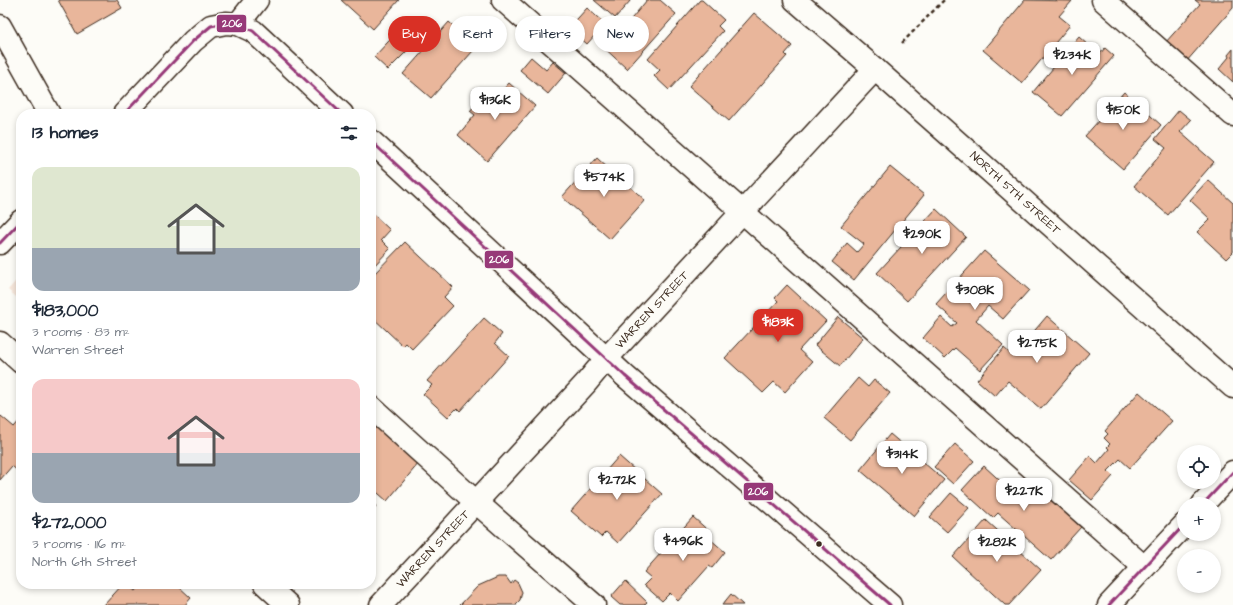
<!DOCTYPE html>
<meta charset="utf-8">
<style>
body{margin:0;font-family:"Architects Daughter",sans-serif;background:#f6f6f7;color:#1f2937;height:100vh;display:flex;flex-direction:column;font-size:15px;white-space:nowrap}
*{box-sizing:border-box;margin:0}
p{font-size:13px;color:#747a83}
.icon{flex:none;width:22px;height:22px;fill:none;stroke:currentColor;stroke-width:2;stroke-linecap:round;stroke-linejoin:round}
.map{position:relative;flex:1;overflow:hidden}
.drawer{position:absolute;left:16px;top:109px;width:360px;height:480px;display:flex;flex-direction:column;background:#fff;border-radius:16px;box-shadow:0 2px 6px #0003}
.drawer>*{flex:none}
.top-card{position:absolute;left:388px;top:16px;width:380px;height:36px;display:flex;gap:8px}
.tools{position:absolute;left:1177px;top:445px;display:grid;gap:8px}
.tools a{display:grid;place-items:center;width:44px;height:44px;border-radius:50%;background:#fff;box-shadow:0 2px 6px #0003;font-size:20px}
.price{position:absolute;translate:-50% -34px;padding:0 9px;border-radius:8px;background:#fff;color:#222;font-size:13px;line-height:26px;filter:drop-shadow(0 1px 2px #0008)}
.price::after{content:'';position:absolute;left:50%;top:24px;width:12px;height:9px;margin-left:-6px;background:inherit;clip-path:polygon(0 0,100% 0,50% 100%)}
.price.selected{background:#d93025;color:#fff}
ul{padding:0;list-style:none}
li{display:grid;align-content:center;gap:8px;height:212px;padding:0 16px}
li span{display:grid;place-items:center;height:124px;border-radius:12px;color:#555}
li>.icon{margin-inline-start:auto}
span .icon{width:72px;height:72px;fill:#fffc;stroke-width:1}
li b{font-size:17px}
h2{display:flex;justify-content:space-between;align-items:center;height:48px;padding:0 16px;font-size:17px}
.tag{padding:0 14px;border-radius:18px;background:#fff;box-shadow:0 2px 6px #0003;font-size:14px;line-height:36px}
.tag.selected{background:#d93025;color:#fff}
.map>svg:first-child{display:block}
.built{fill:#f7e7db}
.building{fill:#e9b69b;stroke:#3b2a1e}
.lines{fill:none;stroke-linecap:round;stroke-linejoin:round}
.minor-casing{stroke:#3b2a1e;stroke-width:25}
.path{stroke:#3b2a1e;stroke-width:2.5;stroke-dasharray:4 3;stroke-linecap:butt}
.minor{stroke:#fdfcf7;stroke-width:22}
.bus-1-casing{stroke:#fdfcf7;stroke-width:6}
.bus-1{stroke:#973978;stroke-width:3}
.bus-dot{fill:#3b2a1e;stroke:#fdfcf7;stroke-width:1.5}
.labels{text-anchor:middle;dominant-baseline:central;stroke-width:3.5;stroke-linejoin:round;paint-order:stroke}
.street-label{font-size:12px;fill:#3b2a1e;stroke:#fdfcf7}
.line-badge{stroke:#fdfcf7;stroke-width:1.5}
.badge-label{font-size:11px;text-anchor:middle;font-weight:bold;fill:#fff}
</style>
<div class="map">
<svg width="1233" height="605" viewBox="0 0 1233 605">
<rect width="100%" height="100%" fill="#fdfcf7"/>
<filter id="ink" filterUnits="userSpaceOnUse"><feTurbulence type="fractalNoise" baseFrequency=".025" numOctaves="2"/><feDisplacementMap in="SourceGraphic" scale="8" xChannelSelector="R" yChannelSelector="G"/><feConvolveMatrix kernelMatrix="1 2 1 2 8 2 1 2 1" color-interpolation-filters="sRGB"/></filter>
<g filter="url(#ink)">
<polygon class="built" points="21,275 21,301 8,290"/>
<g class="building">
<polygon points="58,0 117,0 122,8 77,34"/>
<polygon points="341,0 399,0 373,29"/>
<polygon points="594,0 631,0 615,18"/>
<polygon points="647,0 660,0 676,14 627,69 601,45 623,21 627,24"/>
<polygon points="700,0 702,0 724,20 718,26 723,31 669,90 654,76 660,70 648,59"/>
<polygon points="1025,0 1072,1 1059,16 1070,25 1022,83 983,50"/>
<polygon points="1195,0 1233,0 1233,8 1186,62 1165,43 1200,4"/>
<polygon points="587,8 605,24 587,44 569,28"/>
<polygon points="754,13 792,46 785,54 787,56 729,121 689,86"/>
<polygon points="449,22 461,33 457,37 473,51 431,98 403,74"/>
<polygon points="401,28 416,42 388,70 374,57"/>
<polygon points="1079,37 1099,55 1105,48 1114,56 1062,116 1033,92"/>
<polygon points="1233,49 1233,82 1219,69 1229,57 1228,55"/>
<polygon points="531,57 546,70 553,62 566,73 548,94 520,70"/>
<polygon points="509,83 535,106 487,161 458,135 475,115 470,111 485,93 493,101"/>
<polygon points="1124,92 1161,125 1123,169 1085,136"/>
<polygon points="1179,110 1191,120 1180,132 1214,162 1168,215 1134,186 1166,148 1155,139"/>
<polygon points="597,158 611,171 614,167 631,182 628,185 645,200 610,239 562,197"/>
<polygon points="890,167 924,195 854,280 832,262 847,243 857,252 864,244 841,226"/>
<polygon points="1208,180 1233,203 1233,252 1226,259 1197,232 1210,219 1190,200"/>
<polygon points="936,209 966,237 907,301 877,273"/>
<polygon points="371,212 390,230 381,240 390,249 371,269"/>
<polygon points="405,242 453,287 444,297 453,306 412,349 406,343 403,346 371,316 371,277"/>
<polygon points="984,251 1029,290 1003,319 988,306 976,320 1003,345 980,370 955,348 945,358 923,338 941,317 952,327 957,323 936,304"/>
<polygon points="787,285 826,321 799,350 812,362 785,392 774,382 763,393 725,358 778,301 775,298"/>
<polygon points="1047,316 1089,353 1041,409 1008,381 995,396 977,380 1004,348 1013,356"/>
<polygon points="838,317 863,338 840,366 815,345"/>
<polygon points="484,318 502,334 495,343 509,356 460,411 457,408 448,417 423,394 432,385 427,381"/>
<polygon points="858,378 868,387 874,380 890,393 850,440 824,418"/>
<polygon points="1139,392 1172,421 1130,468 1120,459 1108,471 1113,476 1092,500 1069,480 1090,456 1097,463 1109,449 1107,447 1110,444 1104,438 1108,434 1105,431"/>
<polygon points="1,416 14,427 21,419 21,474 12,466 0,480 0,417"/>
<polygon points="373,422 419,463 387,501 371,487 371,424"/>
<polygon points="890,434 944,480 914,516 860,470"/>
<polygon points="955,444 974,461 953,484 934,467"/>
<polygon points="619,456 662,494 618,543 606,532 601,537 571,511"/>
<polygon points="984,466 1018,497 1031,482 1081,527 1051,560 998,513 993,518 962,490"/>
<polygon points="951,493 969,508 947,532 930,517"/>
<polygon points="371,502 376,506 371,512"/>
<polygon points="693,517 712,534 709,538 725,552 712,568 709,566 678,601 670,593 662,601 644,585 651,578 644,572"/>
<polygon points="986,520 1041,570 1009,605 1005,605 953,557"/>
<polygon points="498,577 506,577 511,584 514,580 518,583 522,592 520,600 516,604 517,605 460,605 478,586"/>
<polygon points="625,581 647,602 644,605 620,605 611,597"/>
<polygon points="123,584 127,584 135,591 141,584 176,584 191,598 185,605 104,605"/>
<polygon points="731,594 743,605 722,605"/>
</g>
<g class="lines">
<defs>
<g id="minor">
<polyline points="503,0 1144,567"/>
<polyline points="795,0 875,69 1233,387"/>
<polyline points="1103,0 1233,115"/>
<polyline points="238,24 257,0"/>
<polyline points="0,26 49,114"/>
<polyline points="124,114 193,41 211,26 226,23 238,24 253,31 342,114"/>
<polyline points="371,141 625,376 890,605"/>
<polyline points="0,243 21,221"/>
<polyline points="0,343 21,362"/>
<polyline points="371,407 476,502 594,605"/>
<polyline points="1203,504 1233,472"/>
<polyline points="265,584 288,605"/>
<polyline points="381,605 586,383 606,359 875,69"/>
<polyline points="1109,605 1184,525"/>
</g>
</defs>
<use href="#minor" class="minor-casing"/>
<polyline class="path" points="902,43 944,0"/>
<use href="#minor" class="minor"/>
<defs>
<g id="bus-1">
<polyline points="124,114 193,41 211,26 226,23 238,24 253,31 342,114"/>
<polyline points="371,141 625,376 890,605"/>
<polyline points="0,243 21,221"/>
<polyline points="1203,504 1233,472"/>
<polyline points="1109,605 1184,525"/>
</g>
</defs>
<use href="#bus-1" class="bus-1-casing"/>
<use href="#bus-1" class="bus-1"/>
</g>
</g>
<circle class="bus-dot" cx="819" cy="544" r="3.5"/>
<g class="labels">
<g class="street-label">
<text transform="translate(1015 193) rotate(42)">NORTH 5TH STREET</text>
<text transform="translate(652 310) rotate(-47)">WARREN STREET</text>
<text transform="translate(433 549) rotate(-47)">WARREN STREET</text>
</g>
</g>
<g class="line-badge">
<rect x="216" y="14" width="31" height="19" rx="4" fill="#973978"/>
<rect x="484" y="250" width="30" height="19" rx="4" fill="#973978"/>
<rect x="743" y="482" width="31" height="19" rx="4" fill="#973978"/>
</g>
<g class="badge-label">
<text x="232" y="27">206</text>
<text x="499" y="263">206</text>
<text x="758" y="495">206</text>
</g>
</svg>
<div class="tools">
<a><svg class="icon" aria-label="locate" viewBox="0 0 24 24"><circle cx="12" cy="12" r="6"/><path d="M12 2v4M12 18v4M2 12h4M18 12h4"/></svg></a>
<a>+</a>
<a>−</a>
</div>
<b class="price" style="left:1072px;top:76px">$234K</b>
<b class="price" style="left:495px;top:121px">$136K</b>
<b class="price" style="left:1123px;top:131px">$150K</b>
<b class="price" style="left:604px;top:198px">$574K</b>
<b class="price" style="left:922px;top:255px">$290K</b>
<b class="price" style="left:975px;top:311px">$308K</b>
<b class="price selected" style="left:778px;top:343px">$183K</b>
<b class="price" style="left:1037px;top:364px">$275K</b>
<b class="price" style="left:902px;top:475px">$314K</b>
<b class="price" style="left:617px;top:501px">$272K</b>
<b class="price" style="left:1024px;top:512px">$227K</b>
<b class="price" style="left:683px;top:562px">$496K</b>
<b class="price" style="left:997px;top:563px">$282K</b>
<div class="top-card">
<a class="tag selected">Buy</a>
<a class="tag">Rent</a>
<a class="tag">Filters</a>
<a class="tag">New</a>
</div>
<section class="drawer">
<h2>13 homes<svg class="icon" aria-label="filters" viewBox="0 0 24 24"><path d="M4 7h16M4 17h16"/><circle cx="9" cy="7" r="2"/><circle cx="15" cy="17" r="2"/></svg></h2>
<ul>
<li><span style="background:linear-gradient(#dfe7d0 65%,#9aa5b1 0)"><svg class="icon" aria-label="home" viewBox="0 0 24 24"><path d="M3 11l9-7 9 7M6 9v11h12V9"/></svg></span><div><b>$183,000</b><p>3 rooms · 83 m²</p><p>Warren Street</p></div></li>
<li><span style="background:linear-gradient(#f6c9c9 60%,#9aa5b1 0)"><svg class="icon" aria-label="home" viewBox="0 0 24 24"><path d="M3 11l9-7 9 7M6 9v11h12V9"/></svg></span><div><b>$272,000</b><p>3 rooms · 116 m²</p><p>North 6th Street</p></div></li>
</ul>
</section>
</div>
